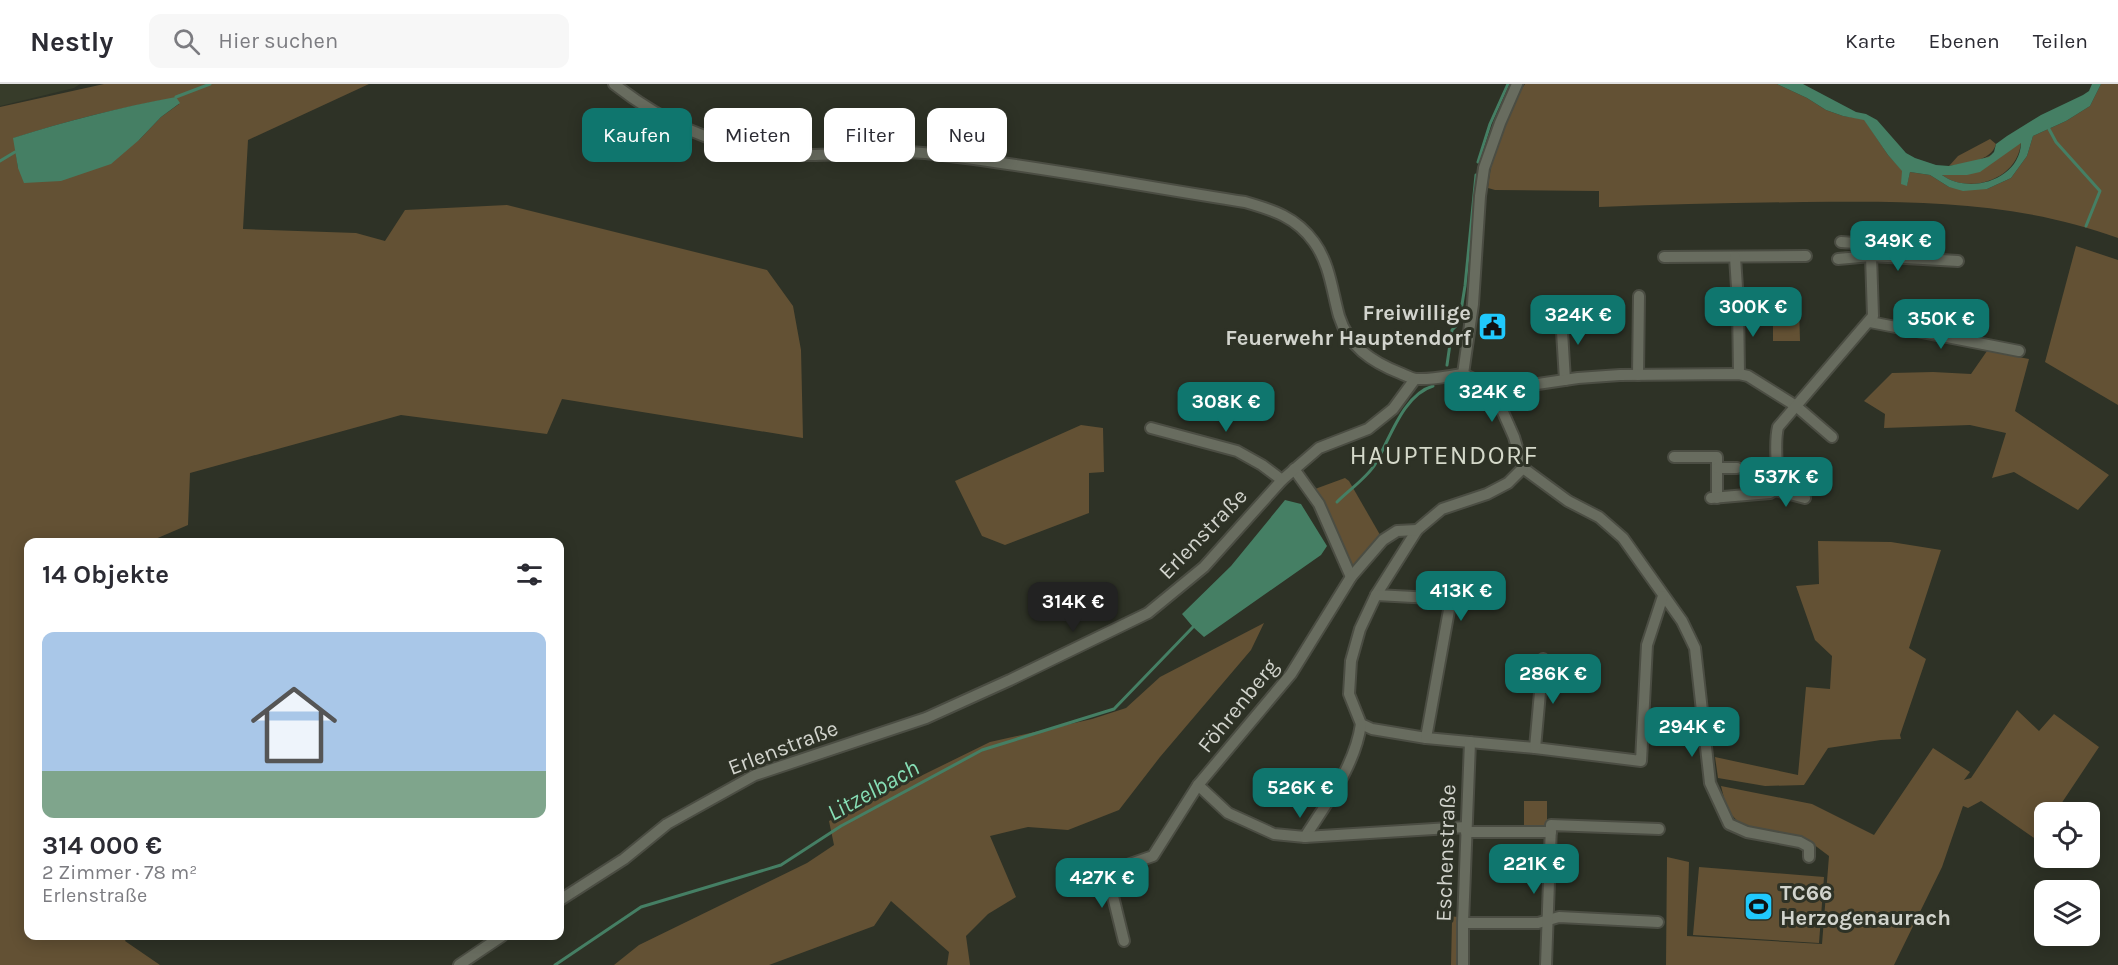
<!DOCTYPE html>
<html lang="de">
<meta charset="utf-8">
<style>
body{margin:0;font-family:Karla,sans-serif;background:#f7f7f7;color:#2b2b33;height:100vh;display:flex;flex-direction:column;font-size:22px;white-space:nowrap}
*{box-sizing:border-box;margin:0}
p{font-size:20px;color:#7c7c81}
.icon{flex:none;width:33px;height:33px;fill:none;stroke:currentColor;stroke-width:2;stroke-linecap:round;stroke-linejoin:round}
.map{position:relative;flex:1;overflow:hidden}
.details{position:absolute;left:24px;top:454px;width:540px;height:402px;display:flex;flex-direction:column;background:#fff;border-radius:12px;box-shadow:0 3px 15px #0003}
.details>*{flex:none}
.banner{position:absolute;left:582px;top:24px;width:570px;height:54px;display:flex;gap:12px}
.controls{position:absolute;left:2034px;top:718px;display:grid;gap:12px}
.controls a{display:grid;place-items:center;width:66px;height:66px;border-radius:12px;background:#fff;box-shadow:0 3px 15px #0003;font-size:30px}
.price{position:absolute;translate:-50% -51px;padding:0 14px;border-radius:12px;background:#0f766e;color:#fff;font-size:20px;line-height:39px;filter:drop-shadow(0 2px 3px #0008)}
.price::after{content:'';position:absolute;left:50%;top:36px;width:18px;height:14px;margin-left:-9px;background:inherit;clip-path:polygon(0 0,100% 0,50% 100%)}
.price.on{background:#222;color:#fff}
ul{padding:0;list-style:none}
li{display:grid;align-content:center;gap:12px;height:318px;padding:0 18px}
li+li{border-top:2px solid #e1e1e2}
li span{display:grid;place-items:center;height:186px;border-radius:12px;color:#555}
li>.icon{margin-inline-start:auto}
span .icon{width:108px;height:108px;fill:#fffc;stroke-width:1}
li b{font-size:26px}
h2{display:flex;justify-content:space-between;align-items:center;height:72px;padding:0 18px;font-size:26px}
.tag{padding:0 21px;border-radius:12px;background:#fff;box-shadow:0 3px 15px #0003;font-size:21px;line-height:54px}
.tag.on{background:#0f766e;color:#fff}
header{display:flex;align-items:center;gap:36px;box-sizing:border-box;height:84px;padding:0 30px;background:#fff;border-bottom:2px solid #e1e1e2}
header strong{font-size:28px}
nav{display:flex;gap:33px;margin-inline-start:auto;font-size:21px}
.search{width:420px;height:54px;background:#f7f7f7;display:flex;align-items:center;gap:15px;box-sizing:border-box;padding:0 21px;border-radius:12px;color:#7c7c81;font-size:22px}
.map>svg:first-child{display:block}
.built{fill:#373c2a}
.green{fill:#635134;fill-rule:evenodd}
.water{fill:#457f64;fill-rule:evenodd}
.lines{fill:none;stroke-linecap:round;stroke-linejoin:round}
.stream{stroke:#457f64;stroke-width:3}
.minor-casing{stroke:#4b4d43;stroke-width:14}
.minor{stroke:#686c5f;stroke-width:10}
.labels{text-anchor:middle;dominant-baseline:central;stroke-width:6;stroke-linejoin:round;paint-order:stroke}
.poi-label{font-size:22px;font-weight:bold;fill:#d2d4cd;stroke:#2e3226;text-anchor:end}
.street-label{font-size:22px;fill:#d2d4cd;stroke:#2e3226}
.water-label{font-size:24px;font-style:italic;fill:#86deb5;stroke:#2e3226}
.quarter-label{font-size:26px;letter-spacing:1.5px;fill:#d5d9ca;stroke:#2e3226}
</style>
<header>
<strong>Nestly</strong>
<div class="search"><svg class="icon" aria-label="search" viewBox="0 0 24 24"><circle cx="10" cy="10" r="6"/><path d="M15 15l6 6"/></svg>Hier suchen</div>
<nav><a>Karte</a><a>Ebenen</a><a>Teilen</a></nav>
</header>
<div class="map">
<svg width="2118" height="881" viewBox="0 0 2118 881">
<rect width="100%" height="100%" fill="#2e3226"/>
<polygon class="built" points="0,0 80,0 74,4 0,22"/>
<g class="green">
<path d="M104 0H369L248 56 243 145 356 149 385 157 405 126 507 121 767 186 793 222 801 266 803 354 562 315 547 350 401 331 190 389 188 441 146 459H28V852H128L125 857 160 881H0V23ZM176 14 179 20 161 33 139 56 18 84 14 54C67 37 120 23 176 14Z"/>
<path d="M1525 0H1777L1807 14 1826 26 1843 32 1864 35 1888 71 1903 87 1907 101 1910 88 1930 91 1949 103 1987 105 2011 94 2027 72 2033 52 2066 37 2090 22 2101 0H2118V154C2013 116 1913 117 1804 118 1735 119 1667 120 1599 123V107L1495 106 1488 104C1492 68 1504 30 1525 0Z"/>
<path d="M1990 55 1996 60C1991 78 1965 79 1949 82L1958 72Z"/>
<path d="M2021 58C2018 96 1969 111 1942 91L1948 90Z"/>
<polygon points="2076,162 2118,176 2118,321 2045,278"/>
<polygon points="1799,223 1800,257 1773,257 1773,224"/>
<polygon points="1987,267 2029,275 2015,327 2109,391 2078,426 2014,388 1992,394 2006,349 1970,341 1884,344 1885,330 1864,317 1892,289 1933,288 1971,290"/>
<polygon points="1081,341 1103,344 1104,388 1089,389 1089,429 1005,461 982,452 955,397"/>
<polygon points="1345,394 1349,397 1383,456 1351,493 1319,420 1315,405"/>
<polygon points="1818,457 1891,458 1941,466 1909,564 1926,575 1900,651 1901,655 1881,656 1828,664 1804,701 1765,702 1718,694 1715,673 1798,691 1806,603 1830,605 1832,572 1815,556 1796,502 1819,500"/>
<polygon points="1264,539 1251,566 1160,673 1119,726 1068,746 1028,743 990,752 1016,813 988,830 966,852 970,881 947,881 949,868 891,817 874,842 769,881 614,881 639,861 807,779 834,761 829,737 990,658 1092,635 1126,624 1160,593"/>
<polygon points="2017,626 2039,647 2054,630 2099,663 2055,729 2044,729 2044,761 1981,717 1968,724 1963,722 1942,783 1894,881 1666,881 1667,773 1689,778 1687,852 1822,860 1829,772 1813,760 1743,743 1727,726 1721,702 1812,720 1874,751 1933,664 1970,688 1964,696 1971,694"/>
<rect x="1524" y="717" width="23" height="28"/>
<polygon points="1699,783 1824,793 1819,859 1693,851"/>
<polygon points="1449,832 1458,833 1458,881 1451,881 1452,838"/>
</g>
<g class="water">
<path d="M1777 0H1803L1856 28 1866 30 1877 36 1906 69 1915 74 1936 81 1949 82 1989 73 1994 68 1996 60 2007 52 2041 31 2083 11 2089 7 2092 0H2101L2090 22 2066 37 2033 52 2027 72 2011 94 1987 105 1963 107 1949 103 1930 91 1910 88 1907 102 1901 100 1902 87 1888 71 1864 36 1843 32 1826 26 1807 14ZM2021 59C2020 96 1969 111 1942 91H1967L1980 88Z"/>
<path d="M176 13 180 19 161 33 139 56 111 80 61 97 24 99 18 84 13 54C67 37 120 23 176 13Z"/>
<polygon points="1285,416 1301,420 1327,462 1321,471 1204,553 1193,543 1182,530 1231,482"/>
</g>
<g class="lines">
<g class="stream">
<polyline points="176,13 210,0"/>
<polyline points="2049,45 2056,58 2100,107 2086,142"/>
<polyline points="0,77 15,68"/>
<polyline points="1478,78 1490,40 1508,0"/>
<polyline points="1447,281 1452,246 1459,239 1465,202 1476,91"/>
<path d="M1337 418C1348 407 1365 395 1374 382 1389 358 1402 311 1433 302"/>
<polyline points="555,881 641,823 781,781 841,742 982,666 1114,625 1193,543"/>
</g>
<defs>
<g id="minor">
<path d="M614 0C670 44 735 71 807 71 849 71 892 65 934 70 1038 82 1141 102 1245 118 1273 126 1296 133 1314 158 1330 180 1332 207 1339 232 1348 262 1372 278 1400 289 1405 291 1412 295 1417 295 1432 296 1448 292 1463 290"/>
<polyline points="1841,158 1870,160"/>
<polyline points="1664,173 1806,172"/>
<polyline points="1735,173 1738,219 1739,290"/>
<polyline points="1838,175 1871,172 1958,177"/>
<polyline points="1561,231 1565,296"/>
<polyline points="1870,238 2019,267"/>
<polyline points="1463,290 1480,298 1491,307 1499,319 1514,353 1523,384 1568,417 1599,433 1623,454 1682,537 1695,564 1710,699 1729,740 1747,748 1800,758 1809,763 1809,773"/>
<polyline points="1463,290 1473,220 1480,112 1484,84 1500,39 1517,0"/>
<polyline points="1638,291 1639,212"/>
<polyline points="1491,307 1578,294 1620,291 1739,290 1748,292 1796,322 1832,353"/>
<polyline points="1151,344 1237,367 1262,381 1282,396"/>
<polyline points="1674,373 1717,373 1717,414"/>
<polyline points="1523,384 1508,399 1487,410 1442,425 1417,446 1376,511 1360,545 1351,577 1349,610 1361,640 1372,645 1426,654 1535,664 1641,677 1647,561 1663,512"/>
<polyline points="1717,384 1737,384"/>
<polyline points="1294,385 1319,420 1351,493"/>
<polyline points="1775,406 1805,414"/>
<path d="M1711 414 1770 409 1775 406C1780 385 1773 364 1778 343L1873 232 1871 172"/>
<polyline points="1376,511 1451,515 1426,654"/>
<polyline points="1535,664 1543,575"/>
<path d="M1198 701 1228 729 1274 750 1305 753C1327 718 1355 682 1361 640"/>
<polyline points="1466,748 1551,748"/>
<polyline points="1305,753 1466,743"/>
<polyline points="1107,788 1124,857"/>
<polyline points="1068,793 1107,788 1153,772 1198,701 1291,590 1351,493 1383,456 1397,447 1417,446"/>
<polyline points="560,816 624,775 667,740 755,691 926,634 1010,596 1148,529 1204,483 1282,396 1319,364 1368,345 1393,325 1415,295"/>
<polyline points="1463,839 1538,839 1559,833 1658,838"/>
<polyline points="459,881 502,852"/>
<polyline points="1463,881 1463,839 1470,658"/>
<polyline points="1546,881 1551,741 1659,745"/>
</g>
</defs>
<use href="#minor" class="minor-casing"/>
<use href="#minor" class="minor"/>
</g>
<defs>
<symbol id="civic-square" viewBox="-11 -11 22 22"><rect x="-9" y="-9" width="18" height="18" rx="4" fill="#20c9fd" stroke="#2e3226"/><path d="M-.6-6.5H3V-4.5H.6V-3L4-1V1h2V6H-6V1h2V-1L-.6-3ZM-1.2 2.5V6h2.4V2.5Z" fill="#111"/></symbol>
<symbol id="stadium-square" viewBox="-11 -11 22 22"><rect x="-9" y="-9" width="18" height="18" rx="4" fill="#20c9fd" stroke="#2e3226"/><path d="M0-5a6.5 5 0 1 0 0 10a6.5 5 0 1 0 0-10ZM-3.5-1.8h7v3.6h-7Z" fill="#111"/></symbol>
</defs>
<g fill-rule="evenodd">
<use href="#civic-square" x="1476" y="226" width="33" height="33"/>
<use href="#stadium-square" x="1742" y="806" width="33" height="33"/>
</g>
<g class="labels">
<g class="poi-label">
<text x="1471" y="229">Freiwillige<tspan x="1471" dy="25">Feuerwehr Hauptendorf</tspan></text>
<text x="1780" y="809" text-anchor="start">TC66<tspan x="1780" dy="25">Herzogenaurach</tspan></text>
</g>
<g class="street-label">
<text transform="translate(1203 450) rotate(-46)">Erlenstraße</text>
<text transform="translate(1238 622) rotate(-51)">Föhrenberg</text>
<text transform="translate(783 664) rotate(-21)">Erlenstraße</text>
<text transform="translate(1446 769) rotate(-88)">Eschenstraße</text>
</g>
<g class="water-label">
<text transform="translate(873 706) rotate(-29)">Litzelbach</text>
</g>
<g class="quarter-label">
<text x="1444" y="371">HAUPTENDORF</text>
</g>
</g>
</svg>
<div class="controls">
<a><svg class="icon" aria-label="locate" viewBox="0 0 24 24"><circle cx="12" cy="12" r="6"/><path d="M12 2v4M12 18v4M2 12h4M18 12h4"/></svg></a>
<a><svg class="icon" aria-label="layers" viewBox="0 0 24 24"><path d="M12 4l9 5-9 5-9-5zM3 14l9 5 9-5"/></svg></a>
</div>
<b class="price" style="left:1898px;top:188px">349K €</b>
<b class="price" style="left:1753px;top:254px">300K €</b>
<b class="price" style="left:1578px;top:262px">324K €</b>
<b class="price" style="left:1941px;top:266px">350K €</b>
<b class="price" style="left:1492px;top:339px">324K €</b>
<b class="price" style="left:1226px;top:349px">308K €</b>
<b class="price" style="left:1786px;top:424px">537K €</b>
<b class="price" style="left:1461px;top:538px">413K €</b>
<b class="price on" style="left:1073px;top:549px">314K €</b>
<b class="price" style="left:1553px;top:621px">286K €</b>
<b class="price" style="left:1692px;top:674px">294K €</b>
<b class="price" style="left:1300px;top:735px">526K €</b>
<b class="price" style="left:1534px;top:811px">221K €</b>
<b class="price" style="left:1102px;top:825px">427K €</b>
<div class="banner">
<a class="tag on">Kaufen</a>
<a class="tag">Mieten</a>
<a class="tag">Filter</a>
<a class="tag">Neu</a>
</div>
<section class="details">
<h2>14 Objekte<svg class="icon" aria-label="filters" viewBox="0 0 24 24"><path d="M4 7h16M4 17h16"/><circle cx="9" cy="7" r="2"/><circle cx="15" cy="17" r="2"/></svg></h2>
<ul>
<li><span style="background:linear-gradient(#a9c7e8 75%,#7fa58c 0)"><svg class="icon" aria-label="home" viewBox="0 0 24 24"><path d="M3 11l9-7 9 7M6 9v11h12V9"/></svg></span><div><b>314 000 €</b><p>2 Zimmer · 78 m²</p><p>Erlenstraße</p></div></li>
</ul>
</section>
</div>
